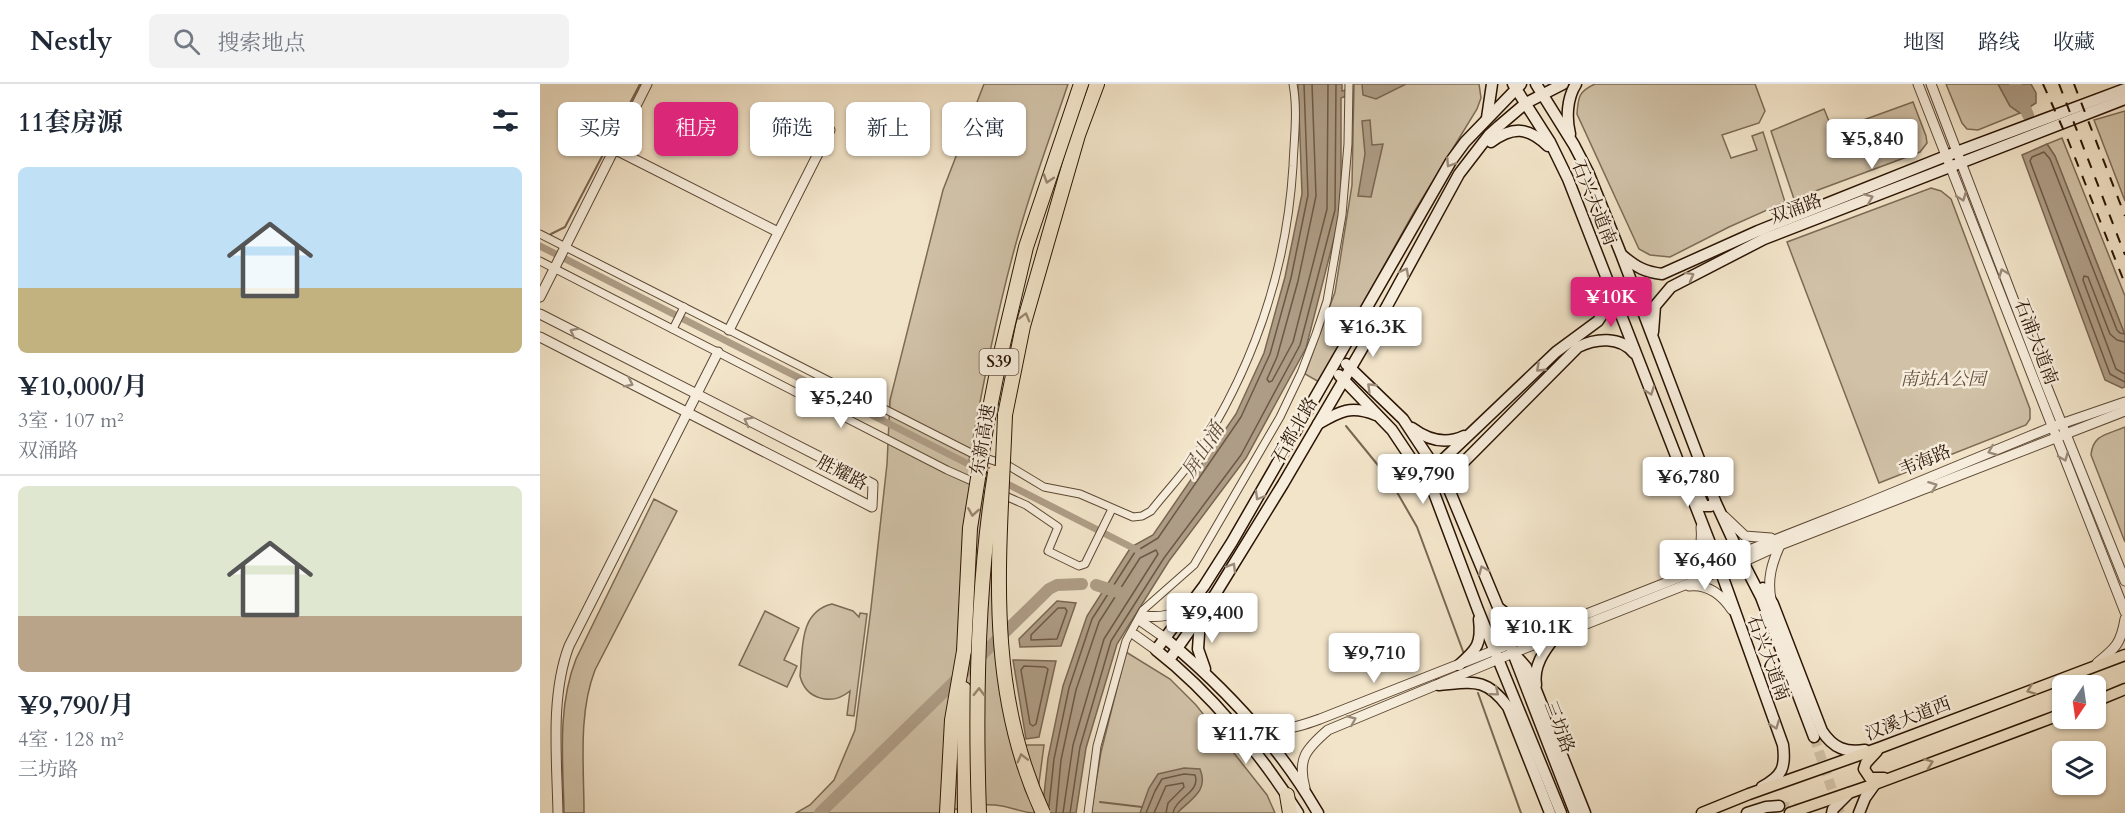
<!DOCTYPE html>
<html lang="zh">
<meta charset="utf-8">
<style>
body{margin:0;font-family:Cardo,"Noto Serif SC",serif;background:#f2f2f3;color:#1f2937;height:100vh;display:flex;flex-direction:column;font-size:22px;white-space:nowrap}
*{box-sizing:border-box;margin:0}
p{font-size:20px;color:#747a83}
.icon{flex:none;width:33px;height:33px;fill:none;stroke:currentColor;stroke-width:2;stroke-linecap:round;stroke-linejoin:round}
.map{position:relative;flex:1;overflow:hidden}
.sheet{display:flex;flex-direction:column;background:#fff;width:540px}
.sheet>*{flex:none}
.top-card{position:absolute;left:18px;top:18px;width:570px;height:54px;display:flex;gap:12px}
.needle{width:39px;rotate:193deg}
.buttons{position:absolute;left:1512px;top:591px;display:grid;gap:12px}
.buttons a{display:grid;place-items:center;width:54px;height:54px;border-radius:9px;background:#fff;box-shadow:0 2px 4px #0004;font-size:30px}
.price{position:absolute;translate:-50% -51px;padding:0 14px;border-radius:6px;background:#fff;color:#222;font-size:20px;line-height:39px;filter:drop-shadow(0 2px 3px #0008)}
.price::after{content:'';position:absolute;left:50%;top:36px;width:18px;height:14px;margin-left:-9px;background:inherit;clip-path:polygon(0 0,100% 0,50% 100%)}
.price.active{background:#db2777;color:#fff}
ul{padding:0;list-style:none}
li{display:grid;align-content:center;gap:12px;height:318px;padding:0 18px}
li+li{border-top:2px solid #e0e1e3}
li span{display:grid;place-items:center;height:186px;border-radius:9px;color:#555}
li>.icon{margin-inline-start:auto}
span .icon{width:108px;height:108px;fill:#fffc;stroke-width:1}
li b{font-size:26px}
h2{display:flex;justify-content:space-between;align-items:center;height:72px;padding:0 18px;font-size:26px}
.pill{padding:0 21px;border-radius:9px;background:#fff;box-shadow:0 2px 4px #0004;font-size:21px;line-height:54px}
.pill.active{background:#db2777;color:#fff}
header{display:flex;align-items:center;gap:36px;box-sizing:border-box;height:84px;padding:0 30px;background:#fff;border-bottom:2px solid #e0e1e3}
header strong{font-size:28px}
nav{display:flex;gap:33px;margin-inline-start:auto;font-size:21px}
.search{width:420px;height:54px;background:#f2f2f3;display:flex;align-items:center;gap:15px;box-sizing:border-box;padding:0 21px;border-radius:9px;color:#747a83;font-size:22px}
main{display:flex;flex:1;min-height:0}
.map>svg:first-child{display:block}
.green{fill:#d0c1a7;stroke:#7d6a55;stroke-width:1.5}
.water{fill:#ae9d86;stroke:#796652;stroke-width:1.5}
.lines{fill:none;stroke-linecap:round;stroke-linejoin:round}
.shore{stroke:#6c5844;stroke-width:1.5}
.stream{stroke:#796652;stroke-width:2}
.canal{stroke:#ae9d86;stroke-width:7}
.river{stroke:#ae9d86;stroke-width:12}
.secondary-tunnel{stroke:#d4c5ab;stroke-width:10;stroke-dasharray:10 5;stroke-linecap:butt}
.minor-casing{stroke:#5c4834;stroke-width:9}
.tertiary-casing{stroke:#5c4834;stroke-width:11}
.secondary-casing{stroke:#2a1403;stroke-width:13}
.primary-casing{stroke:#2a1403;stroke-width:13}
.motorway-casing{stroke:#2a1403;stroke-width:16}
.minor{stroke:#f7eddc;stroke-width:7}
.tertiary{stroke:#f7eddc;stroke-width:9}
.secondary{stroke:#f7eddc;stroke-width:10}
.primary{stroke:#f2e4c9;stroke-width:10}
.motorway{stroke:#f2e4c9;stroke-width:14}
.rail{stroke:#2a1403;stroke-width:2;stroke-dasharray:10 10;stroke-linecap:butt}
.motorway-bridge-casing{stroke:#2a1403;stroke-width:16;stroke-linecap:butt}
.motorway-bridge{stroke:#f2e4c9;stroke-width:14}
.oneway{stroke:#9b8b7a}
.oneway2{stroke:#988670}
.labels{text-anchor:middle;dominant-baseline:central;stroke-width:5;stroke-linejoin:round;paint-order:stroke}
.shield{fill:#f7eddc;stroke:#685544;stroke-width:1.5}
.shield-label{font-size:16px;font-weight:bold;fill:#2a1403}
.street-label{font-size:18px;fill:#2a1403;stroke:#f7eddc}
.park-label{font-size:18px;font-style:italic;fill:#64513c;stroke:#f7eddc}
.water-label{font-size:20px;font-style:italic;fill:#5f4b37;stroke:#f7eddc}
</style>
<header>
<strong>Nestly</strong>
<div class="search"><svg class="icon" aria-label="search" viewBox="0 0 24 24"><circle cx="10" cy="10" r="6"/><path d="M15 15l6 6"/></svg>搜索地点</div>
<nav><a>地图</a><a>路线</a><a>收藏</a></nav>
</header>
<main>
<section class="sheet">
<h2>11套房源<svg class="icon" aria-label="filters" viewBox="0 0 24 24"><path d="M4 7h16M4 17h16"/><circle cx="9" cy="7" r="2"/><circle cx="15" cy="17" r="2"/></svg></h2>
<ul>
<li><span style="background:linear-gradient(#bfe0f5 65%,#c2b280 0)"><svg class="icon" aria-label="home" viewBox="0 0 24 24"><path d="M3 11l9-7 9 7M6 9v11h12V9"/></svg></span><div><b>¥10,000/月</b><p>3室 · 107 m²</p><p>双涌路</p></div></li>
<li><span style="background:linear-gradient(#dfe7d0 70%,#b9a48a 0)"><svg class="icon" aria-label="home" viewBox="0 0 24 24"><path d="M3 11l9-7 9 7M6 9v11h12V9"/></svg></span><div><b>¥9,790/月</b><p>4室 · 128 m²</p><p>三坊路</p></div></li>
</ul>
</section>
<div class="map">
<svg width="1585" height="729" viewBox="0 0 1585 729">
<rect width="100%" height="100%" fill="#f2e4c9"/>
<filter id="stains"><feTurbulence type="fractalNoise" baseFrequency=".00333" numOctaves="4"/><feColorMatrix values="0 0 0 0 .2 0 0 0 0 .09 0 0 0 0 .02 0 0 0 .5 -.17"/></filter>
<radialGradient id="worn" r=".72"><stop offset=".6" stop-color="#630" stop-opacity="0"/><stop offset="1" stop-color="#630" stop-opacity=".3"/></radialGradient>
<g class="green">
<path d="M444 0H528C511 51 492 101 478 152 457 226 443 301 429 377L467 390 461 470 470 604 483 661H504L495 729C483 729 474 724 462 722 445 719 421 722 405 729H256L270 721 294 696 315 646 331 524 347 380 350 316 403 106Z"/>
<polygon points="814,0 939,0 941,14 937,25 874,128 779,298 765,290 795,208 812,101"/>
<path d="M1055 0H1215L1225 27 1219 39 1182 51 1191 74 1217 66 1212 52 1223 48 1245 118 1189 143 1130 173 1110 171 1099 165 1037 30C1038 13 1039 7 1055 0Z"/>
<polygon points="1406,0 1458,0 1470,22 1480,29 1438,46 1427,45 1422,39"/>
<polygon points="1373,18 1386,52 1387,59 1380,68 1254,115 1231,47 1284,25 1293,47"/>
<polygon points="1585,27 1585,117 1554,36"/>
<polygon points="1522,54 1585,212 1585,251 1515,72 1507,60"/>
<polygon points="1391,104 1401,107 1411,115 1490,325 1490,335 1486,341 1339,399 1247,158"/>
<path d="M1585 343V458L1551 371C1553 350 1567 351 1585 343Z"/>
<path d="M114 415 137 427 55 586C38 630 44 682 44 729H24C23 678 17 623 36 575Z"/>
<path d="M292 520 313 527 319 533 320 529 327 530 314 632 307 631 310 607C292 622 266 616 260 592 263 564 259 528 292 520Z"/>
<polygon points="225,527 259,544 244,576 257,582 247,603 199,581"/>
<polygon points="586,568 630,595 656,621 727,711 735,729 551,729 561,668"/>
</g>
<g class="water">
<polygon points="758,0 802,0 802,7 806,6 806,12 801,14 801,127 766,264 706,374 629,477 577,560 546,664 536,729 502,729 508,674 523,602 547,532 591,463 613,451 696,330 724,269 745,193 762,110"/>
<polygon points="822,0 866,0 836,15 823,11"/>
<polygon points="1458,0 1491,0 1496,9 1496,19 1480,29 1470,22"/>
<polygon points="830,36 832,61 843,60 831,113 818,112 825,70 822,37"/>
<polygon points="1507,60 1515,72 1585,251 1585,303 1582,304 1565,296 1482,71"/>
<polygon points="517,517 536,519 521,562 480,563 479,555"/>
<polygon points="473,576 516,577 499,653 486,655"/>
<path d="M644 684 660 685C669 707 651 715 637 729H600L609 704 618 690Z"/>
</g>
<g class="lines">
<g class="shore">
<polyline points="772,0 776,112 758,197 737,273 727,295 729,298 732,297 753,258 787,125 788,0"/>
<polyline points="1585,250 1580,249 1577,246 1510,75 1504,68 1492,73 1490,77 1570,290 1585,298"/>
<polyline points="1585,258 1577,256 1570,250 1548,193 1544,192 1543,196 1576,285 1585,290"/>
<polygon points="518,524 525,524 527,527 517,555 491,556 491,551"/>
<polygon points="484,582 505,583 508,585 496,640 493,642 490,640 481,586"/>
<polyline points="509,722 514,675 529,604 552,535 595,468 618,454 701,333 730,270 751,194 768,111 764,0"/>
<polyline points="516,729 521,676 536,606 559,538 600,474 616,466 618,470 564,555 533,661 523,729"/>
<polyline points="530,729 540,663 571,557 624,474 701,371 760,261 795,126 796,0"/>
<path d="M606 729 615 707 622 695 644 690 655 691C661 708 636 713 633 729"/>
<polyline points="614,729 626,702 643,699 644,703 628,719 626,729"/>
</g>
<g class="stream">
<polyline points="11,150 25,143 100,0"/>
<polyline points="806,342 850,396 877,443 924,570"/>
<polyline points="938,609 981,729"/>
<polyline points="560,718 602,723"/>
</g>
<polyline class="canal" points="0,162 597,466"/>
<g class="river">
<polyline points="1475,0 1488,31"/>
<polyline points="556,501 581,509"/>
<polyline points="280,729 509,505 517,501 542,500"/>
</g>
<g class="secondary-tunnel">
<polyline points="1274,653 1300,729"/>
<polyline points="1239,722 1259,725 1269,729"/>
</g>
<defs>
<g id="minor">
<path d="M0 150 431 369 469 382 504 403 540 410 593 433 602 432 611 427C628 405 650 383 664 359 716 275 747 181 753 82 754 55 758 27 753 0"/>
<polyline points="0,177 407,386 486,421 518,443 508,467 539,482 545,480 572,425"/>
<polyline points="133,245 144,223"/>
<polyline points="548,729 557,662 586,557 603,526 654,481 740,333 761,289 776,250 787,217 802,131 808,60 809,0"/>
</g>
<g id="tertiary">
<polyline points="1378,0 1585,528"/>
<polyline points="1391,0 1505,298 1585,497"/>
<polyline points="74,65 238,148"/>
<polyline points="0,213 107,0"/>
<polyline points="0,230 333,400 332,423 0,253"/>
<polyline points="189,246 290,46"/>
<polyline points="1184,432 1205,452 1231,454"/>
<path d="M1143 489C1158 476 1163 462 1161 443"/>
<path d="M1149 502C1168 500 1182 511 1192 526"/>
<path d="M1231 515C1227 495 1232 479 1240 461"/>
<path d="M605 532C622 534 632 531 648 523"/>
<polyline points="602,538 625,554"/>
<polyline points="595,551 616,566"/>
<path d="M1557 579C1576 564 1581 559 1585 535"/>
<path d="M712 636C743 648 749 646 780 635L1318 423 1512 343 1585 318"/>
<path d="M765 704C757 675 766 665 788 646L973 569 1203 478 1240 461 1585 327"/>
<path d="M18 729C17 676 10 612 29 562L178 268"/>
</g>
<g id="secondary">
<path d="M973 0 1010 58 1028 95 1177 477 1243 661C1246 684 1242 692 1222 703"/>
<polyline points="996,0 1034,61 1048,88 1081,170 1175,417 1203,478 1221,513 1274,653"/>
<polyline points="947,34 952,0"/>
<path d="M1030 50C1026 34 1027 14 1036 0"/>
<path d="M951 58C973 42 988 43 1008 62"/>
<path d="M1083 172C1096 183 1105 188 1122 190L1218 147 1406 72 1585 5"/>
<polyline points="1113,248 1115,222 1131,203 1224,155 1585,15"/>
<polyline points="806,280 863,335 908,403 958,523 973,569 1035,729"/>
<polyline points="799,291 852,346 894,409 938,526 1021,729"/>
<path d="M778 340C800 327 811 321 836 331"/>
<path d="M872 344C888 356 905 361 924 352"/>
<polyline points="890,388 1016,268 1058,237 1068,222 1068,206"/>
<path d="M900 402 1038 263C1056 254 1080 252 1094 269"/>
<polyline points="1157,407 1164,422 1171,422 1175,417"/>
<path d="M1223 504 1233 520 1282 647C1293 664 1306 669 1325 666"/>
<polyline points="960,525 985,544 1003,547"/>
<polyline points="660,536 658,565 665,585"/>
<path d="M625 554C685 604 739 661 778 729"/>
<polyline points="979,575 986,583 994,601 1045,729"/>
<polyline points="629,576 676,509 743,400 847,222 919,90 949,51 959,42 986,19 1023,0"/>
<path d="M919 581C937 565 942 560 939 535"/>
<path d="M899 601C933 598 946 593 968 623L1010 729"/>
<path d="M996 601C993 582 1004 567 1015 553"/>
<path d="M758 729C722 671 670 608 616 566L664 502 692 458 911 77 925 58 981 0"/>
<polyline points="1207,729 1226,723 1239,722"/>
<polyline points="1292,729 1293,725 1309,709"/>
<polyline points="1319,729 1325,714 1335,700"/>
</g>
<g id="primary">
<polyline points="1556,617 1585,605"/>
<polyline points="1337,667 1326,679 1324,685 1330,694 1344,694"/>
<polyline points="1162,729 1209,710 1339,664 1585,571"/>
<polyline points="1250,729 1335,700 1522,630"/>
</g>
<g id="motorway">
<polyline points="465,331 483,242 538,51 557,0"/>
<polyline points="424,605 425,729"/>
<polyline points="747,711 750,729"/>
<polyline points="407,729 412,636 424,567"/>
</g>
</defs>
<use href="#minor" class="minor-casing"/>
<use href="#tertiary" class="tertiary-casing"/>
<use href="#secondary" class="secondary-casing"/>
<use href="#primary" class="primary-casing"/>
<use href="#motorway" class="motorway-casing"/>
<use href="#minor" class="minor"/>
<use href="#tertiary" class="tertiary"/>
<use href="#secondary" class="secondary"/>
<use href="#primary" class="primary"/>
<use href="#motorway" class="motorway"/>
<g class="rail">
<polyline points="1503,0 1528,56 1585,200"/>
<polyline points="1519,0 1585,171"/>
<polyline points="1534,0 1585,132"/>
</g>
<defs>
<g id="motorway-bridge">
<path d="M465 331C460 468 443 600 503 729"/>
<polyline points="424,567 430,444 446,344 460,273 486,163 541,0"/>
<path d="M439 729C435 616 437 501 455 389"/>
</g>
</defs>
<use href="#motorway-bridge" class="motorway-bridge-casing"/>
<use href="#motorway-bridge" class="motorway-bridge"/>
</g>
<defs><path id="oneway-chevron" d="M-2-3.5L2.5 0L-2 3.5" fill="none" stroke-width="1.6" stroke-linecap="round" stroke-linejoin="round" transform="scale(1.5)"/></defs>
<g class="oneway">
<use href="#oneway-chevron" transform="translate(910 79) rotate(123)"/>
<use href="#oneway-chevron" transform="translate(1422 113) rotate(69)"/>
<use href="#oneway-chevron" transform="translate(1329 114) rotate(-22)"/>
<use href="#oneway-chevron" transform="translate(865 188) rotate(-61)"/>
<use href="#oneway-chevron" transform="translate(1463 189) rotate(-111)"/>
<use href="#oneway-chevron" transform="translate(1150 192) rotate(-29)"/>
<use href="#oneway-chevron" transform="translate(34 248) rotate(-153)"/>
<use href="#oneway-chevron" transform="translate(1000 284) rotate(137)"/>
<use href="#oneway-chevron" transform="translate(89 299) rotate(27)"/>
<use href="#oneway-chevron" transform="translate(831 303) rotate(-136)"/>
<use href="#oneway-chevron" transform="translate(1110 307) rotate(69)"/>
<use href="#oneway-chevron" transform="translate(208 337) rotate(-153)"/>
<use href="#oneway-chevron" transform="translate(1452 367) rotate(158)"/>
<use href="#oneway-chevron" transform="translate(1524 373) rotate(68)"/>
<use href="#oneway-chevron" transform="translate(1393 402) rotate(-21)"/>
<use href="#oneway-chevron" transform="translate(719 412) rotate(120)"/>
<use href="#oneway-chevron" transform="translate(692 483) rotate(-59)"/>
<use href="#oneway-chevron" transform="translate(943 486) rotate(-113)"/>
<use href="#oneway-chevron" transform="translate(955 608) rotate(40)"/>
<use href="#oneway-chevron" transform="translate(812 636) rotate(-23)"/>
<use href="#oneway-chevron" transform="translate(1235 641) rotate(69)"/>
</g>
<g class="oneway2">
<use href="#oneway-chevron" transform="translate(508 95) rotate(108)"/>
<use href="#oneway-chevron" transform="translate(485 233) rotate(-74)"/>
<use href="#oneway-chevron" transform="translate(433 428) rotate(99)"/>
<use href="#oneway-chevron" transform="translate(1491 606) rotate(159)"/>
<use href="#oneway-chevron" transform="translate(439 608) rotate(-89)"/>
<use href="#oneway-chevron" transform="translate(482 674) rotate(-104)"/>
<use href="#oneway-chevron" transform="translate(1389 679) rotate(-20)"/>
</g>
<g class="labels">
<rect class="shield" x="439.5" y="265" width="39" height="26" rx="4.5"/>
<g class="shield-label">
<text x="459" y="278">S39</text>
</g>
<g class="street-label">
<text transform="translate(1054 119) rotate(68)">石兴大道南</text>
<text transform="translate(1256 125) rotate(-20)">双涌路</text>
<text transform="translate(1496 258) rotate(69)">石浦大道南</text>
<text transform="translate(755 346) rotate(-60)">石都北路</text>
<text transform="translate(443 356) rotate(-80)">东新高速</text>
<text transform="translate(1385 377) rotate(-23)">韦海路</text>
<text transform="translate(302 389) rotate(27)">胜耀路</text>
<text transform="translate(1228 574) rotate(70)">石兴大道南</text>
<text transform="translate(1368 635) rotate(-21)">汉溪大道西</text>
<text transform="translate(1019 643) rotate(69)">三坊路</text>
</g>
<g class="park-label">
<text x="1403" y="295">南站A公园</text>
</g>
<g class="water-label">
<text transform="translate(663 366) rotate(-58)">屏山涌</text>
</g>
</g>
<rect width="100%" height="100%" filter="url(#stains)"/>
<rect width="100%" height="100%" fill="url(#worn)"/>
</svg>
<div class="buttons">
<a><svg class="needle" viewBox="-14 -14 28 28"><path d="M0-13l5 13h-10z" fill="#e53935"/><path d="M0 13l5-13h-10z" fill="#747a83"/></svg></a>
<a><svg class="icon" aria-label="layers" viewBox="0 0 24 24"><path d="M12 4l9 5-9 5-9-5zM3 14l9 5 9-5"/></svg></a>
</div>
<b class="price" style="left:1332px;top:86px">¥5,840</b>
<b class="price active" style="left:1071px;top:244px">¥10K</b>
<b class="price" style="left:833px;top:274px">¥16.3K</b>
<b class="price" style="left:301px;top:345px">¥5,240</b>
<b class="price" style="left:883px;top:421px">¥9,790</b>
<b class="price" style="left:1148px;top:424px">¥6,780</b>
<b class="price" style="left:1165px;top:507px">¥6,460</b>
<b class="price" style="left:672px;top:560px">¥9,400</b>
<b class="price" style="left:999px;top:574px">¥10.1K</b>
<b class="price" style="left:834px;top:600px">¥9,710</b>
<b class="price" style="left:706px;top:681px">¥11.7K</b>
<div class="top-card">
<a class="pill">买房</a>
<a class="pill active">租房</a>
<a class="pill">筛选</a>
<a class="pill">新上</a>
<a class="pill">公寓</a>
</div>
</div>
</main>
